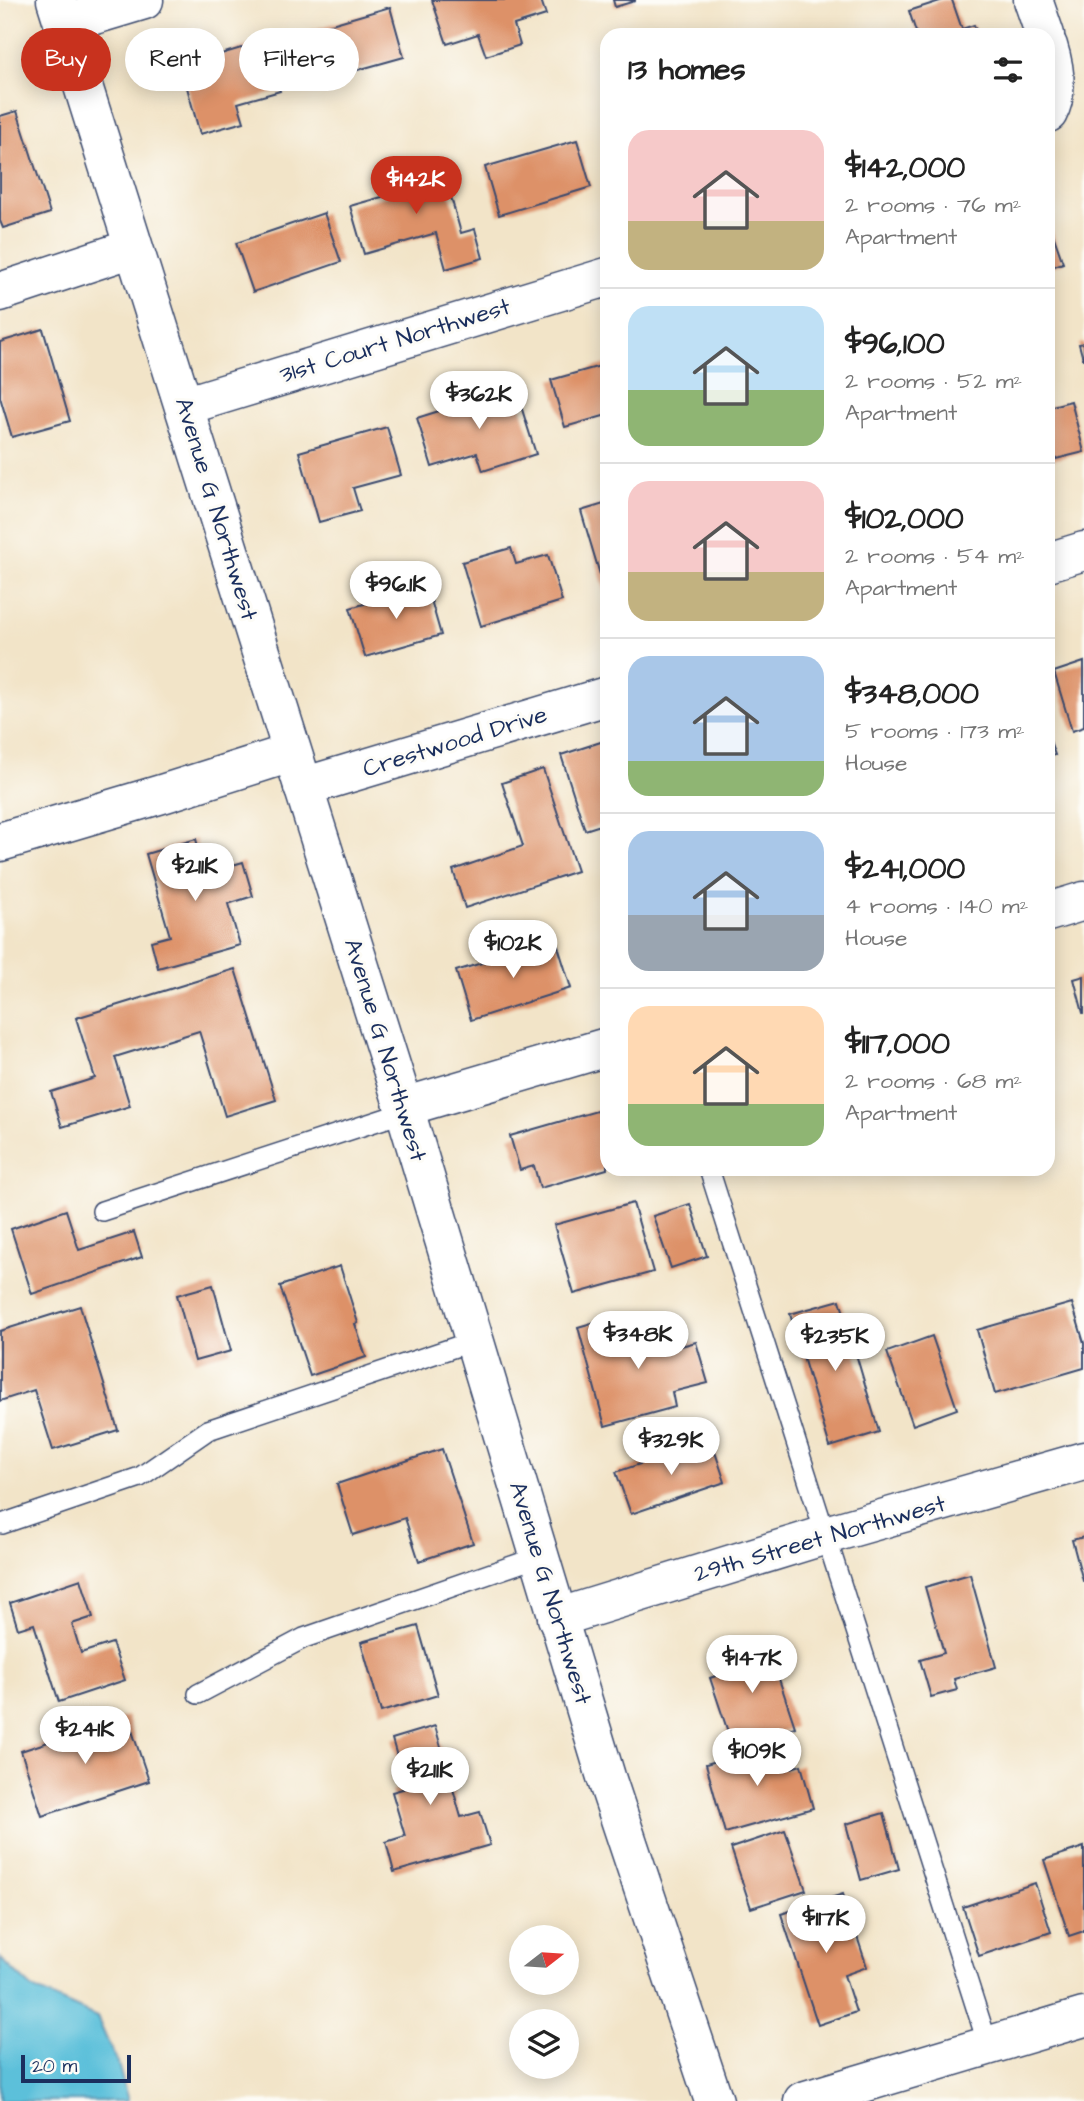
<!DOCTYPE html>
<meta charset="utf-8">
<style>
body{margin:0;font-family:"Architects Daughter",sans-serif;background:#f2f2f2;color:#222;height:100vh;display:flex;flex-direction:column;font-size:26px;white-space:nowrap}
*{box-sizing:border-box;margin:0}
p{font-size:23px;color:#767676}
.icon{flex:none;width:38px;height:38px;fill:none;stroke:currentColor;stroke-width:2;stroke-linecap:round;stroke-linejoin:round}
.map{position:relative;flex:1;overflow:hidden}
.side{position:absolute;left:600px;top:28px;width:455px;height:1148px;display:flex;flex-direction:column;background:#fff;border-radius:21px;box-shadow:0 4px 18px #0003}
.side>*{flex:none}
.top-card{position:absolute;left:21px;top:28px;width:474px;height:63px;display:flex;gap:14px}
.needle{width:46px;rotate:73deg}
.controls{position:absolute;left:509px;top:1925px;display:grid;gap:14px}
.controls a{display:grid;place-items:center;width:70px;height:70px;border-radius:50%;background:#fff;box-shadow:0 4px 18px #0003;font-size:35px}
.scale{position:absolute;left:21px;bottom:18px;width:110px;box-sizing:border-box;padding-left:7px;border:4px solid #1b2f5e;border-top:0;font-size:19px;line-height:24px;white-space:nowrap;color:#1b2f5e;-webkit-text-stroke:5px #fdfcf7;paint-order:stroke}
.price{position:absolute;translate:-50% -60px;padding:0 16px;border-radius:24px;background:#fff;color:#222;font-size:23px;line-height:46px;filter:drop-shadow(0 2px 4px #0008)}
.price::after{content:'';position:absolute;left:50%;top:42px;width:21px;height:16px;margin-left:-10px;background:inherit;clip-path:polygon(0 0,100% 0,50% 100%)}
.price.selected{background:#c8321e;color:#fff}
ul{padding:0;list-style:none}
li{display:flex;align-items:center;gap:21px;height:175px;padding:0 28px}
li+li{border-top:2px solid #e0e0e0}
li span{display:grid;place-items:center;flex:none;width:196px;height:140px;border-radius:21px;color:#555}
li>.icon{margin-inline-start:auto}
span .icon{width:84px;height:84px;fill:#fffc;stroke-width:1}
li b{font-size:30px}
h2{display:flex;justify-content:space-between;align-items:center;height:84px;padding:0 28px;font-size:30px}
.chip{padding:0 24px;border-radius:32px;background:#fff;box-shadow:0 4px 18px #0003;font-size:24px;line-height:63px}
.chip.selected{background:#c8321e;color:#fff}
.map>svg:first-child{display:block}
.water{fill:#5cc0da;stroke:#3c789c;stroke-width:2}
.building{fill:#dd9168}
.lines{fill:none;stroke-linecap:round;stroke-linejoin:round}
.service-casing{stroke:#3b4a6e;stroke-width:22}
.minor-casing{stroke:#3b4a6e;stroke-width:41}
.secondary-casing{stroke:#3b4a6e;stroke-width:41}
.service{stroke:#fff;stroke-width:19}
.minor{stroke:#fff;stroke-width:38}
.secondary{stroke:#fff;stroke-width:38}
.labels{text-anchor:middle;dominant-baseline:central;stroke-width:6;stroke-linejoin:round;paint-order:stroke}
.street-label{font-size:24px;fill:#1b2f5e;stroke:#fdfcf7}
</style>
<div class="map">
<svg width="1084" height="2101" viewBox="0 0 1084 2101">
<rect width="100%" height="100%" fill="#fdfcf7"/>
<filter id="ink" filterUnits="userSpaceOnUse"><feTurbulence type="fractalNoise" baseFrequency=".0143" numOctaves="2"/><feDisplacementMap in="SourceGraphic" scale="14" xChannelSelector="R" yChannelSelector="G"/><feConvolveMatrix kernelMatrix="1 2 1 2 8 2 1 2 1" color-interpolation-filters="sRGB"/></filter>
<filter id="wash" filterUnits="userSpaceOnUse"><feTurbulence type="fractalNoise" baseFrequency=".00686" numOctaves="4" result="noise"/><feDisplacementMap in="SourceGraphic" scale="28" xChannelSelector="R" yChannelSelector="G"/><feGaussianBlur stdDeviation="1.57" result="paint"/><feColorMatrix in="noise" values="0 0 0 0 0 0 0 0 0 0 0 0 0 0 0 0 0 1.4 0 .05"/><feComposite in="paint" operator="in"/></filter>
<g filter="url(#wash)">
<rect width="100%" height="100%" fill="#f2e4c8"/>
<polygon class="water" points="0,1958 32,1988 97,2017 119,2067 128,2101 0,2101"/>
<g id="blocks">
<g class="building">
<polygon points="432,0 541,0 546,15 514,25 520,45 486,56 478,34 447,44"/>
<polygon points="613,0 635,0 635,1 615,7"/>
<polygon points="943,0 952,0 962,29 974,25 978,35 917,35 909,11"/>
<polygon points="390,7 404,57 311,83 297,34"/>
<polygon points="265,41 280,91 238,103 244,122 200,134 181,66"/>
<polygon points="17,111 50,213 3,228 0,221 0,116"/>
<polygon points="577,140 591,187 499,215 485,167"/>
<polygon points="441,161 461,233 475,229 483,258 446,269 436,233 364,254 350,206 389,195 384,178"/>
<polygon points="324,213 341,262 253,292 236,243"/>
<polygon points="1048,220 1063,263 1048,268"/>
<polygon points="43,329 70,421 12,437 0,397 0,342"/>
<polygon points="1084,343 1084,359 1083,359 1079,344"/>
<polygon points="607,364 607,415 565,427 551,380"/>
<polygon points="515,387 536,454 483,471 477,453 432,467 417,418"/>
<polygon points="1071,401 1084,452 1048,461 1048,407"/>
<polygon points="387,427 401,475 353,488 360,511 319,522 299,452"/>
<polygon points="607,503 607,598 581,511"/>
<polygon points="511,548 516,564 548,555 562,601 481,626 462,562"/>
<polygon points="427,586 441,635 365,657 350,608"/>
<polygon points="1084,662 1084,727 1072,731 1054,672"/>
<polygon points="1048,735 1055,755 1048,757"/>
<polygon points="607,740 607,823 585,830 561,755"/>
<polygon points="543,769 577,871 465,908 453,870 523,846 502,783"/>
<polygon points="196,839 205,873 243,862 253,896 228,904 240,945 158,968 151,941 170,936 146,854"/>
<polygon points="556,940 571,988 471,1020 456,971"/>
<polygon points="235,969 276,1100 225,1116 199,1031 115,1057 130,1106 62,1127 51,1092 95,1078 76,1018"/>
<polygon points="1084,976 1084,1013 1083,1013 1074,979"/>
<polygon points="607,1108 607,1169 540,1188 534,1166 520,1170 510,1136"/>
<polygon points="633,1203 653,1272 574,1294 554,1225"/>
<polygon points="690,1204 707,1256 671,1268 653,1216"/>
<polygon points="66,1210 79,1250 134,1232 142,1257 32,1294 11,1229"/>
<polygon points="340,1266 358,1323 355,1324 366,1357 310,1376 280,1286"/>
<polygon points="213,1285 231,1351 195,1361 177,1295"/>
<polygon points="840,1300 879,1432 830,1447 790,1314"/>
<polygon points="1072,1303 1084,1343 1084,1368 995,1394 977,1330"/>
<polygon points="80,1306 118,1430 53,1450 34,1390 0,1401 0,1331"/>
<polygon points="609,1318 615,1342 664,1329 670,1349 696,1342 708,1383 672,1392 675,1407 605,1426 578,1327"/>
<polygon points="932,1336 957,1409 913,1425 887,1352"/>
<polygon points="711,1440 725,1482 631,1514 616,1472"/>
<polygon points="442,1449 473,1543 419,1561 405,1518 353,1535 337,1484"/>
<polygon points="1084,1537 1084,1581 1083,1581 1072,1540"/>
<polygon points="970,1574 996,1667 954,1679 957,1690 931,1697 920,1660 944,1653 925,1587"/>
<polygon points="81,1579 93,1617 72,1624 81,1653 112,1643 125,1680 59,1702 34,1624 18,1629 10,1603"/>
<polygon points="418,1626 438,1695 381,1712 361,1642"/>
<polygon points="765,1637 795,1727 733,1747 710,1678 731,1671 724,1651"/>
<polygon points="127,1716 149,1781 42,1816 21,1751"/>
<polygon points="435,1726 461,1817 480,1812 490,1845 394,1872 386,1842 405,1836 392,1792 406,1788 392,1739"/>
<polygon points="778,1744 785,1770 801,1765 813,1808 725,1833 706,1764"/>
<polygon points="884,1813 899,1869 861,1880 846,1824"/>
<polygon points="785,1830 806,1890 751,1908 731,1848"/>
<polygon points="1084,1847 1084,1931 1069,1936 1044,1860"/>
<polygon points="1035,1883 1051,1932 979,1956 963,1907"/>
<polygon points="843,1894 867,1967 844,1975 856,2012 818,2025 781,1914"/>
</g>
</g>
</g>
<g filter="url(#ink)">
<use href="#blocks" fill-opacity="0" stroke="#3b4a6e" stroke-width="2"/>
<g class="lines">
<defs>
<g id="service">
<polyline points="709,1169 988,2045"/>
<polyline points="102,1211 405,1112"/>
<polyline points="2,1524 140,1477 208,1430 473,1341"/>
<polyline points="198,1694 304,1638 538,1557"/>
</g>
<g id="minor">
<polyline points="1033,0 1045,35"/>
<polyline points="64,24 144,0"/>
<path d="M1048 46C1055 68 1059 92 1048 113"/>
<polyline points="0,292 133,248"/>
<polyline points="184,406 607,277"/>
<polyline points="1048,562 1084,551"/>
<polyline points="303,787 607,696"/>
<polyline points="0,842 165,793 291,753"/>
<polyline points="1048,912 1084,901"/>
<polyline points="404,1107 607,1047"/>
<polyline points="557,1618 826,1535 1084,1461"/>
<polyline points="803,2101 1084,2017"/>
</g>
<polyline id="secondary" points="56,0 404,1107 606,1777 714,2101"/>
</defs>
<use href="#service" class="service-casing"/>
<use href="#minor" class="minor-casing"/>
<use href="#secondary" class="secondary-casing"/>
<use href="#service" class="service"/>
<use href="#minor" class="minor"/>
<use href="#secondary" class="secondary"/>
</g>
</g>
<g class="labels">
<g class="street-label">
<text transform="translate(395 341) rotate(-17)">31st Court Northwest</text>
<text transform="translate(216 509) rotate(73)">Avenue G Northwest</text>
<text transform="translate(455 742) rotate(-17)">Crestwood Drive</text>
<text transform="translate(385 1050) rotate(73)">Avenue G Northwest</text>
<text transform="translate(820 1539) rotate(-16)">29th Street Northwest</text>
<text transform="translate(550 1593) rotate(73)">Avenue G Northwest</text>
</g>
</g>
</svg>
<div class="controls">
<a><svg class="needle" viewBox="-14 -14 28 28"><path d="M0-13l5 13h-10z" fill="#e53935"/><path d="M0 13l5-13h-10z" fill="#767676"/></svg></a>
<a><svg class="icon" aria-label="layers" viewBox="0 0 24 24"><path d="M12 4l9 5-9 5-9-5zM3 14l9 5 9-5"/></svg></a>
</div>
<div class="scale">20 m</div>
<b class="price selected" style="left:416px;top:216px">$142K</b>
<b class="price" style="left:479px;top:431px">$362K</b>
<b class="price" style="left:396px;top:621px">$96.1K</b>
<b class="price" style="left:195px;top:903px">$211K</b>
<b class="price" style="left:513px;top:980px">$102K</b>
<b class="price" style="left:638px;top:1371px">$348K</b>
<b class="price" style="left:835px;top:1373px">$235K</b>
<b class="price" style="left:671px;top:1477px">$329K</b>
<b class="price" style="left:752px;top:1695px">$147K</b>
<b class="price" style="left:85px;top:1766px">$241K</b>
<b class="price" style="left:757px;top:1788px">$109K</b>
<b class="price" style="left:430px;top:1807px">$211K</b>
<b class="price" style="left:826px;top:1955px">$117K</b>
<div class="top-card">
<a class="chip selected">Buy</a>
<a class="chip">Rent</a>
<a class="chip">Filters</a>
</div>
<section class="side">
<h2>13 homes<svg class="icon" aria-label="filters" viewBox="0 0 24 24"><path d="M4 7h16M4 17h16"/><circle cx="9" cy="7" r="2"/><circle cx="15" cy="17" r="2"/></svg></h2>
<ul>
<li><span style="background:linear-gradient(#f6c9c9 65%,#c2b280 0)"><svg class="icon" aria-label="home" viewBox="0 0 24 24"><path d="M3 11l9-7 9 7M6 9v11h12V9"/></svg></span><div><b>$142,000</b><p>2 rooms · 76 m²</p><p>Apartment</p></div></li>
<li><span style="background:linear-gradient(#bfe0f5 60%,#8fb573 0)"><svg class="icon" aria-label="home" viewBox="0 0 24 24"><path d="M3 11l9-7 9 7M6 9v11h12V9"/></svg></span><div><b>$96,100</b><p>2 rooms · 52 m²</p><p>Apartment</p></div></li>
<li><span style="background:linear-gradient(#f6c9c9 65%,#c2b280 0)"><svg class="icon" aria-label="home" viewBox="0 0 24 24"><path d="M3 11l9-7 9 7M6 9v11h12V9"/></svg></span><div><b>$102,000</b><p>2 rooms · 54 m²</p><p>Apartment</p></div></li>
<li><span style="background:linear-gradient(#a9c7e8 75%,#8fb573 0)"><svg class="icon" aria-label="home" viewBox="0 0 24 24"><path d="M3 11l9-7 9 7M6 9v11h12V9"/></svg></span><div><b>$348,000</b><p>5 rooms · 173 m²</p><p>House</p></div></li>
<li><span style="background:linear-gradient(#a9c7e8 60%,#9aa5b1 0)"><svg class="icon" aria-label="home" viewBox="0 0 24 24"><path d="M3 11l9-7 9 7M6 9v11h12V9"/></svg></span><div><b>$241,000</b><p>4 rooms · 140 m²</p><p>House</p></div></li>
<li><span style="background:linear-gradient(#ffd9b3 70%,#8fb573 0)"><svg class="icon" aria-label="home" viewBox="0 0 24 24"><path d="M3 11l9-7 9 7M6 9v11h12V9"/></svg></span><div><b>$117,000</b><p>2 rooms · 68 m²</p><p>Apartment</p></div></li>
</ul>
</section>
</div>
